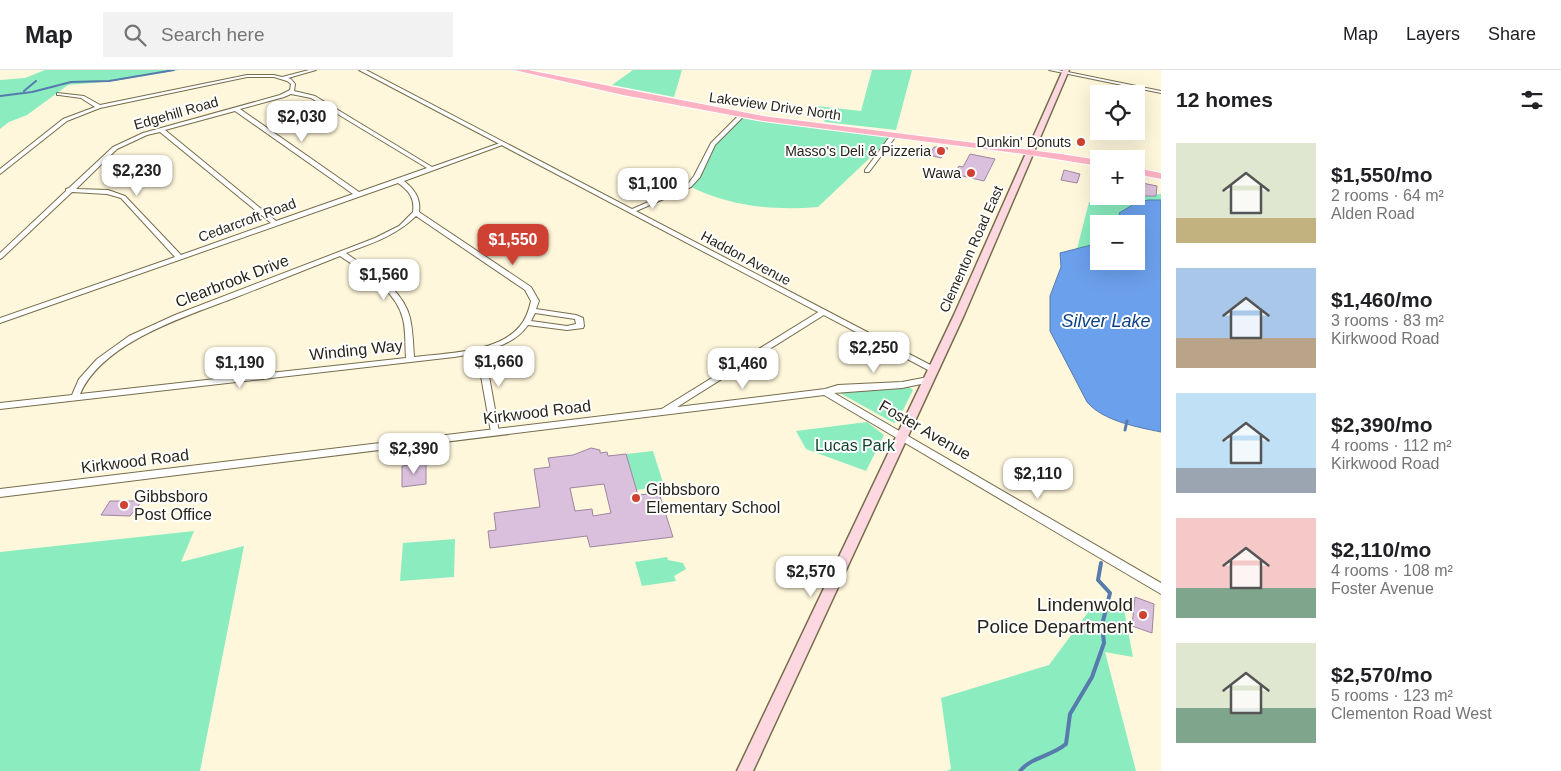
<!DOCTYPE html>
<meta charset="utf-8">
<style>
body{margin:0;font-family:Arial,sans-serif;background:#f2f2f2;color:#202124;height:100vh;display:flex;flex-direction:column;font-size:19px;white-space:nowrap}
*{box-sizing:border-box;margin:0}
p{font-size:16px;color:#757577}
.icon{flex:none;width:28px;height:28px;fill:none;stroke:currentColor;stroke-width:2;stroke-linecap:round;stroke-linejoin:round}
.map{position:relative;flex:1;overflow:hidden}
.details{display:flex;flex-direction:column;background:#fff;width:400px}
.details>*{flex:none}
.fabs{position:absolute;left:1090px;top:15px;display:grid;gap:10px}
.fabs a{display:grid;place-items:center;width:55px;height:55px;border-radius:0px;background:#fff;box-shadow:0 5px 20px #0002;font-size:25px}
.price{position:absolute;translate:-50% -42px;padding:0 11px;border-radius:10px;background:#fff;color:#222;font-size:16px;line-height:32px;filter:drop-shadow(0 1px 2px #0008)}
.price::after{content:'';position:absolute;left:50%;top:30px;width:15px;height:11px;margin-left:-8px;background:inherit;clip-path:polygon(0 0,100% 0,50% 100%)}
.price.active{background:#ce4133;color:#fff}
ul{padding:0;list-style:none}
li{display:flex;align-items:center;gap:15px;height:125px;padding:0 15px}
li span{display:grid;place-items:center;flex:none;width:140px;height:100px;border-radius:0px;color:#555}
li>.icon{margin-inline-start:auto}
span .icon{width:60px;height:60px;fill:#fffc;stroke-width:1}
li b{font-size:21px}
h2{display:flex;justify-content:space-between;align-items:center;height:60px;padding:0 15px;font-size:21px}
header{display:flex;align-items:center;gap:30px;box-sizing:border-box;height:70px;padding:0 25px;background:#fff;border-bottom:1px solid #e0e0e0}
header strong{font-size:24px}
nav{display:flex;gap:28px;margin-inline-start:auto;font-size:18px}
.search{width:350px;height:45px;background:#f2f2f2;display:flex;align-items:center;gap:12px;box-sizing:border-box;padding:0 18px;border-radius:0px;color:#757577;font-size:19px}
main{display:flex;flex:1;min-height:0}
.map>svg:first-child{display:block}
.green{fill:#8aecbf}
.water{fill:#6ba0ec;stroke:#577bac}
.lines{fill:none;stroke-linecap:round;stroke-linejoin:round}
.stream-far2{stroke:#577bac;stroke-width:2}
.stream-far1{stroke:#577bac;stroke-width:3}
.stream{stroke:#577bac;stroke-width:4}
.building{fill:#dac0dc;stroke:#9e86a0;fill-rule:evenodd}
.minor-casing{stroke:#766d4d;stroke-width:2}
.tertiary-casing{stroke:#766d4d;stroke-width:2}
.secondary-casing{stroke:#766d4d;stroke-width:3}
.primary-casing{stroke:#fff;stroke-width:2}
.minor{fill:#fff;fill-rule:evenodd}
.tertiary{fill:#fff;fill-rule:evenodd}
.secondary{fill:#fed8e1;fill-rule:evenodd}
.primary{fill:#fdb2c4;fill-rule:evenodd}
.poi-dot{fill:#ce4133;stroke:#fff;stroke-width:2}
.labels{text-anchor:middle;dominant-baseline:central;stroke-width:4;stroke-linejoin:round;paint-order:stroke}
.far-street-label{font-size:14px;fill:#282518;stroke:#fff}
.far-poi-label{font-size:14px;fill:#282518;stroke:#fff;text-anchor:end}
.street-label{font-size:16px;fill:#282518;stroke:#fff}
.park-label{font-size:16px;fill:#0e3f2c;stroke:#fff}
.poi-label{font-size:16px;fill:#282518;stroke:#fff;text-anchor:start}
.water-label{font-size:18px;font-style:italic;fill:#0e4184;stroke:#fff}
.near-poi-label{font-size:19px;fill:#282518;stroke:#fff;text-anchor:end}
</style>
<header>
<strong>Map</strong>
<div class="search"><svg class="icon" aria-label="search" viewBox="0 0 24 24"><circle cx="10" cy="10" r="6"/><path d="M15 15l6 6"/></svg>Search here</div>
<nav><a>Map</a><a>Layers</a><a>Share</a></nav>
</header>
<main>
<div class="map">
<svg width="1161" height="701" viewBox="0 0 1161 701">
<rect width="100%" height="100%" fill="#fff7db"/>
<g class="green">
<polygon points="45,0 179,0 114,11 68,15 27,45 9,52 0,59 0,10 25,8"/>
<polygon points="633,0 682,0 674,27 612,15"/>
<polygon points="872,0 912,0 896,60 825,52 817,36 861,41"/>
<path d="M742 45 893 66 818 137C773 141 729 136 689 116L707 83Z"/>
<polygon points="1161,124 1161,132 1136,133 1119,143 1121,154 1099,154 1099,174 1077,179 1089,132 1109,135 1128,126"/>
<polygon points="909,317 913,320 898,350 894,353 838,322"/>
<polygon points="867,352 884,365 866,401 806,379 796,361"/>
<polygon points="653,381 664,416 636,420 626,384"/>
<polygon points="194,461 181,492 244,476 200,701 0,701 0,482"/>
<polygon points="455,469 454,507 400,511 403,473"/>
<polygon points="667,487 668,490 683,493 686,499 674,506 676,511 642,516 635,492"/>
<polygon points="1095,533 1124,539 1133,587 1105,582 1136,701 947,701 951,699 941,628 1049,595"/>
</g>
<path class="water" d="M1148 130H1161V362C1137 357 1103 351 1087 332L1050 261V226L1061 197 1060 183 1099 173V191H1136V154H1124L1119 143 1136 133Z"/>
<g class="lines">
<g class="stream-far2">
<polyline points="24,21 36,11"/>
<polyline points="0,26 32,22 71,12 109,11 174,0"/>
</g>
<polyline class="stream-far1" points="1125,360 1127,351"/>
<path class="stream" d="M1020 701C1033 686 1050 687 1066 674L1070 644 1092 607 1104 573 1102 555 1110 523 1098 510 1101 493"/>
</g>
<g class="building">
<polygon points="934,77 940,77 948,78 941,88 929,85"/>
<polygon points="970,84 995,89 984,111 954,104 959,96 963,97"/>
<polygon points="1064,100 1080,104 1077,113 1061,110"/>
<polygon points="1137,112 1157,116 1156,126 1136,126"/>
<path d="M591 378 600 380V383L607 382 608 386 626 384 638 425 659 423 673 467 590 477 587 466 490 478 488 461 496 460 494 443 540 437 534 399 550 397 548 388 573 385ZM604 414 611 443 593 446 592 439 575 441 570 418Z"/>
<polygon points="426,393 426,414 402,417 402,396"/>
<polygon points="110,431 142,431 130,446 101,445"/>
<polygon points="1135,527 1154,534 1152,563 1132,556"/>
</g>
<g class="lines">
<defs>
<g id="minor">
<path d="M309 0H316L288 8 291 9 295 14 294 21 315 26 432 97 500 73 505 74 404 111C414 119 421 128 419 142L531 217 539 231 536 239 576 245 583 248 584 256 583 258 567 260 528 255C517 271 499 277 481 282L487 295 499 362 498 364 495 365 491 362 479 295 473 284 454 287 0 339V333L72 325 79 309 97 289 129 266 175 245 375 168 399 156 413 142C415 128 409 121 398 113L0 253V248L175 187 121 128 107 124 72 122 2 188 0 189V183L66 121V119L69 118 113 77 143 63 280 25 290 20 291 14 287 11 274 7H247L100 38 67 51 0 104V99L63 49 95 37 81 28 59 25H57V23L84 26 100 35 247 5H274L282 7ZM291 24 311 28 427 98 359 122 240 39 284 27ZM235 41 353 124 276 151 165 60ZM160 62 271 153 181 185 125 126 108 120 76 119 117 79 147 65ZM416 146 525 220 531 231C529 240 526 249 520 256 498 283 446 283 414 287 413 274 413 261 410 248 403 218 370 201 346 183 373 173 395 166 416 146ZM340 186C363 202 396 219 403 249 406 261 405 275 406 288L80 324C103 272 184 247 234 228 270 214 305 200 340 186ZM535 243 575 249 576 254 567 256 531 251Z"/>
<polygon points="1049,0 1058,0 1161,21 1161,23"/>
<polygon points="740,44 745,45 715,75 700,107 691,117 634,142 630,142 630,140 687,115 694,106 711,73"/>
<polygon points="891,65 896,66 869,102 865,102 865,100"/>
<polygon points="820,241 823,241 827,243 666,344 660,344 659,342 660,340"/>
</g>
<g id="tertiary">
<polygon points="359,0 366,0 938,299 936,301 930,301"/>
<polygon points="928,307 933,310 931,312 902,318 834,323 1161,513 1161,524 824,325 0,427 0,419 825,319 838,315 902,312"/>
</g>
<polygon id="secondary" points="1063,0 1069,0 964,245 753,701 737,701 954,245"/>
<g id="primary">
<polygon points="514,0 528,0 763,46 1061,84 1099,90 1099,96 1024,84 763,51 623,25"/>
<polygon points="1136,98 1161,103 1161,109 1136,104"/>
</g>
</defs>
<use href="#minor" class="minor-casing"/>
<use href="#tertiary" class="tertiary-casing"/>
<use href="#secondary" class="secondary-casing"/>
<use href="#primary" class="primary-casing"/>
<use href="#minor" class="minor"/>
<use href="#tertiary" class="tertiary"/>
<use href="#secondary" class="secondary"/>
<use href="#primary" class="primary"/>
</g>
<g class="poi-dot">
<circle cx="1081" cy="72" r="5"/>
<circle cx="941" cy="81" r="5"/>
<circle cx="971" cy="103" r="5"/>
<circle cx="636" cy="428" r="5"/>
<circle cx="124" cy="435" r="5"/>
<circle cx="1143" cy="545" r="5"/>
</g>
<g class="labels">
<g class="far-street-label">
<text transform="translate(775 36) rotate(8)">Lakeview Drive North</text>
<text transform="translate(176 43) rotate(-16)">Edgehill Road</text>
<text transform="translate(247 150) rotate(-20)">Cedarcroft Road</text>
<text transform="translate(971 179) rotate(-66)">Clementon Road East</text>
<text transform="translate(746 188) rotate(28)">Haddon Avenue</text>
</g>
<g class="far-poi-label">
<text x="1071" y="72">Dunkin' Donuts</text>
<text x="931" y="81">Masso's Deli &amp; Pizzeria</text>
<text x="961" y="103">Wawa</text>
</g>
<g class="street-label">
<text transform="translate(232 211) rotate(-21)">Clearbrook Drive</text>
<text transform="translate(356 280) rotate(-6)">Winding Way</text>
<text transform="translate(537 342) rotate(-7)">Kirkwood Road</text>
<text transform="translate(925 360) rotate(30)">Foster Avenue</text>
<text transform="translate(135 391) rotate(-7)">Kirkwood Road</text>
</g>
<g class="park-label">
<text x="855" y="375">Lucas Park</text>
</g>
<g class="poi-label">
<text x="646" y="419">Gibbsboro<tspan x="646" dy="18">Elementary School</tspan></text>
<text x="134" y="426">Gibbsboro<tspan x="134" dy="18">Post Office</tspan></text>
</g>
<g class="water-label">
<text x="1106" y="251">Silver Lake</text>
</g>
<g class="near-poi-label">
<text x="1133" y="534">Lindenwold<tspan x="1133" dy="22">Police Department</tspan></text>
</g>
</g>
</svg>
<div class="fabs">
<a><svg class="icon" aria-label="locate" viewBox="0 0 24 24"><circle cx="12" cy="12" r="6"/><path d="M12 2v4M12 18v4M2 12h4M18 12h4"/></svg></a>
<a>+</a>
<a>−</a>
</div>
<b class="price" style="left:302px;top:73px">$2,030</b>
<b class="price" style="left:137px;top:127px">$2,230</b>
<b class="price" style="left:653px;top:140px">$1,100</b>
<b class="price active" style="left:513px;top:196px">$1,550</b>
<b class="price" style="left:384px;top:231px">$1,560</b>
<b class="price" style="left:874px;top:304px">$2,250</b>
<b class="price" style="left:499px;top:318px">$1,660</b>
<b class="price" style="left:240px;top:319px">$1,190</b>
<b class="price" style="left:743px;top:320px">$1,460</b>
<b class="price" style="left:414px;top:405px">$2,390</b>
<b class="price" style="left:1038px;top:430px">$2,110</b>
<b class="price" style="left:811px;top:528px">$2,570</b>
</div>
<section class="details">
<h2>12 homes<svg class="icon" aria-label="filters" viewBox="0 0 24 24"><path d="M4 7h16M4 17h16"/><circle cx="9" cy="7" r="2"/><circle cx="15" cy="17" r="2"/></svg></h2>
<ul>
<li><span style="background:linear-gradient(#dfe7d0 75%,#c2b280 0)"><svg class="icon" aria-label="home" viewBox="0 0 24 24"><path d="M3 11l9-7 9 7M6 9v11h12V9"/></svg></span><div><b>$1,550/mo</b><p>2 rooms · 64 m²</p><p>Alden Road</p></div></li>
<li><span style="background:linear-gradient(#a9c7e8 70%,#b9a48a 0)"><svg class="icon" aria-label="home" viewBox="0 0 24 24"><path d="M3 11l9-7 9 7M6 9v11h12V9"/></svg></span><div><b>$1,460/mo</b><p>3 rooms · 83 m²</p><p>Kirkwood Road</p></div></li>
<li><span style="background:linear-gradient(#bfe0f5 75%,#9aa5b1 0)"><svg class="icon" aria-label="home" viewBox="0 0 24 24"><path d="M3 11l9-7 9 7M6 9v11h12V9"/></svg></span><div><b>$2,390/mo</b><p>4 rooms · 112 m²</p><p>Kirkwood Road</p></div></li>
<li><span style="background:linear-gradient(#f6c9c9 70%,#7fa58c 0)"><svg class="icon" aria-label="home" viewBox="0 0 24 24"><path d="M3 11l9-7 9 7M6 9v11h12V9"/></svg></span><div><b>$2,110/mo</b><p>4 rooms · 108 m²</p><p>Foster Avenue</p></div></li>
<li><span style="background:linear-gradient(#dfe7d0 65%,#7fa58c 0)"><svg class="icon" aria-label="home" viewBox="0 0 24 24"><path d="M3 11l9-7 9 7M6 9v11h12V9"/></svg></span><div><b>$2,570/mo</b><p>5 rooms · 123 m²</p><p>Clementon Road West</p></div></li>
</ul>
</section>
</main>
